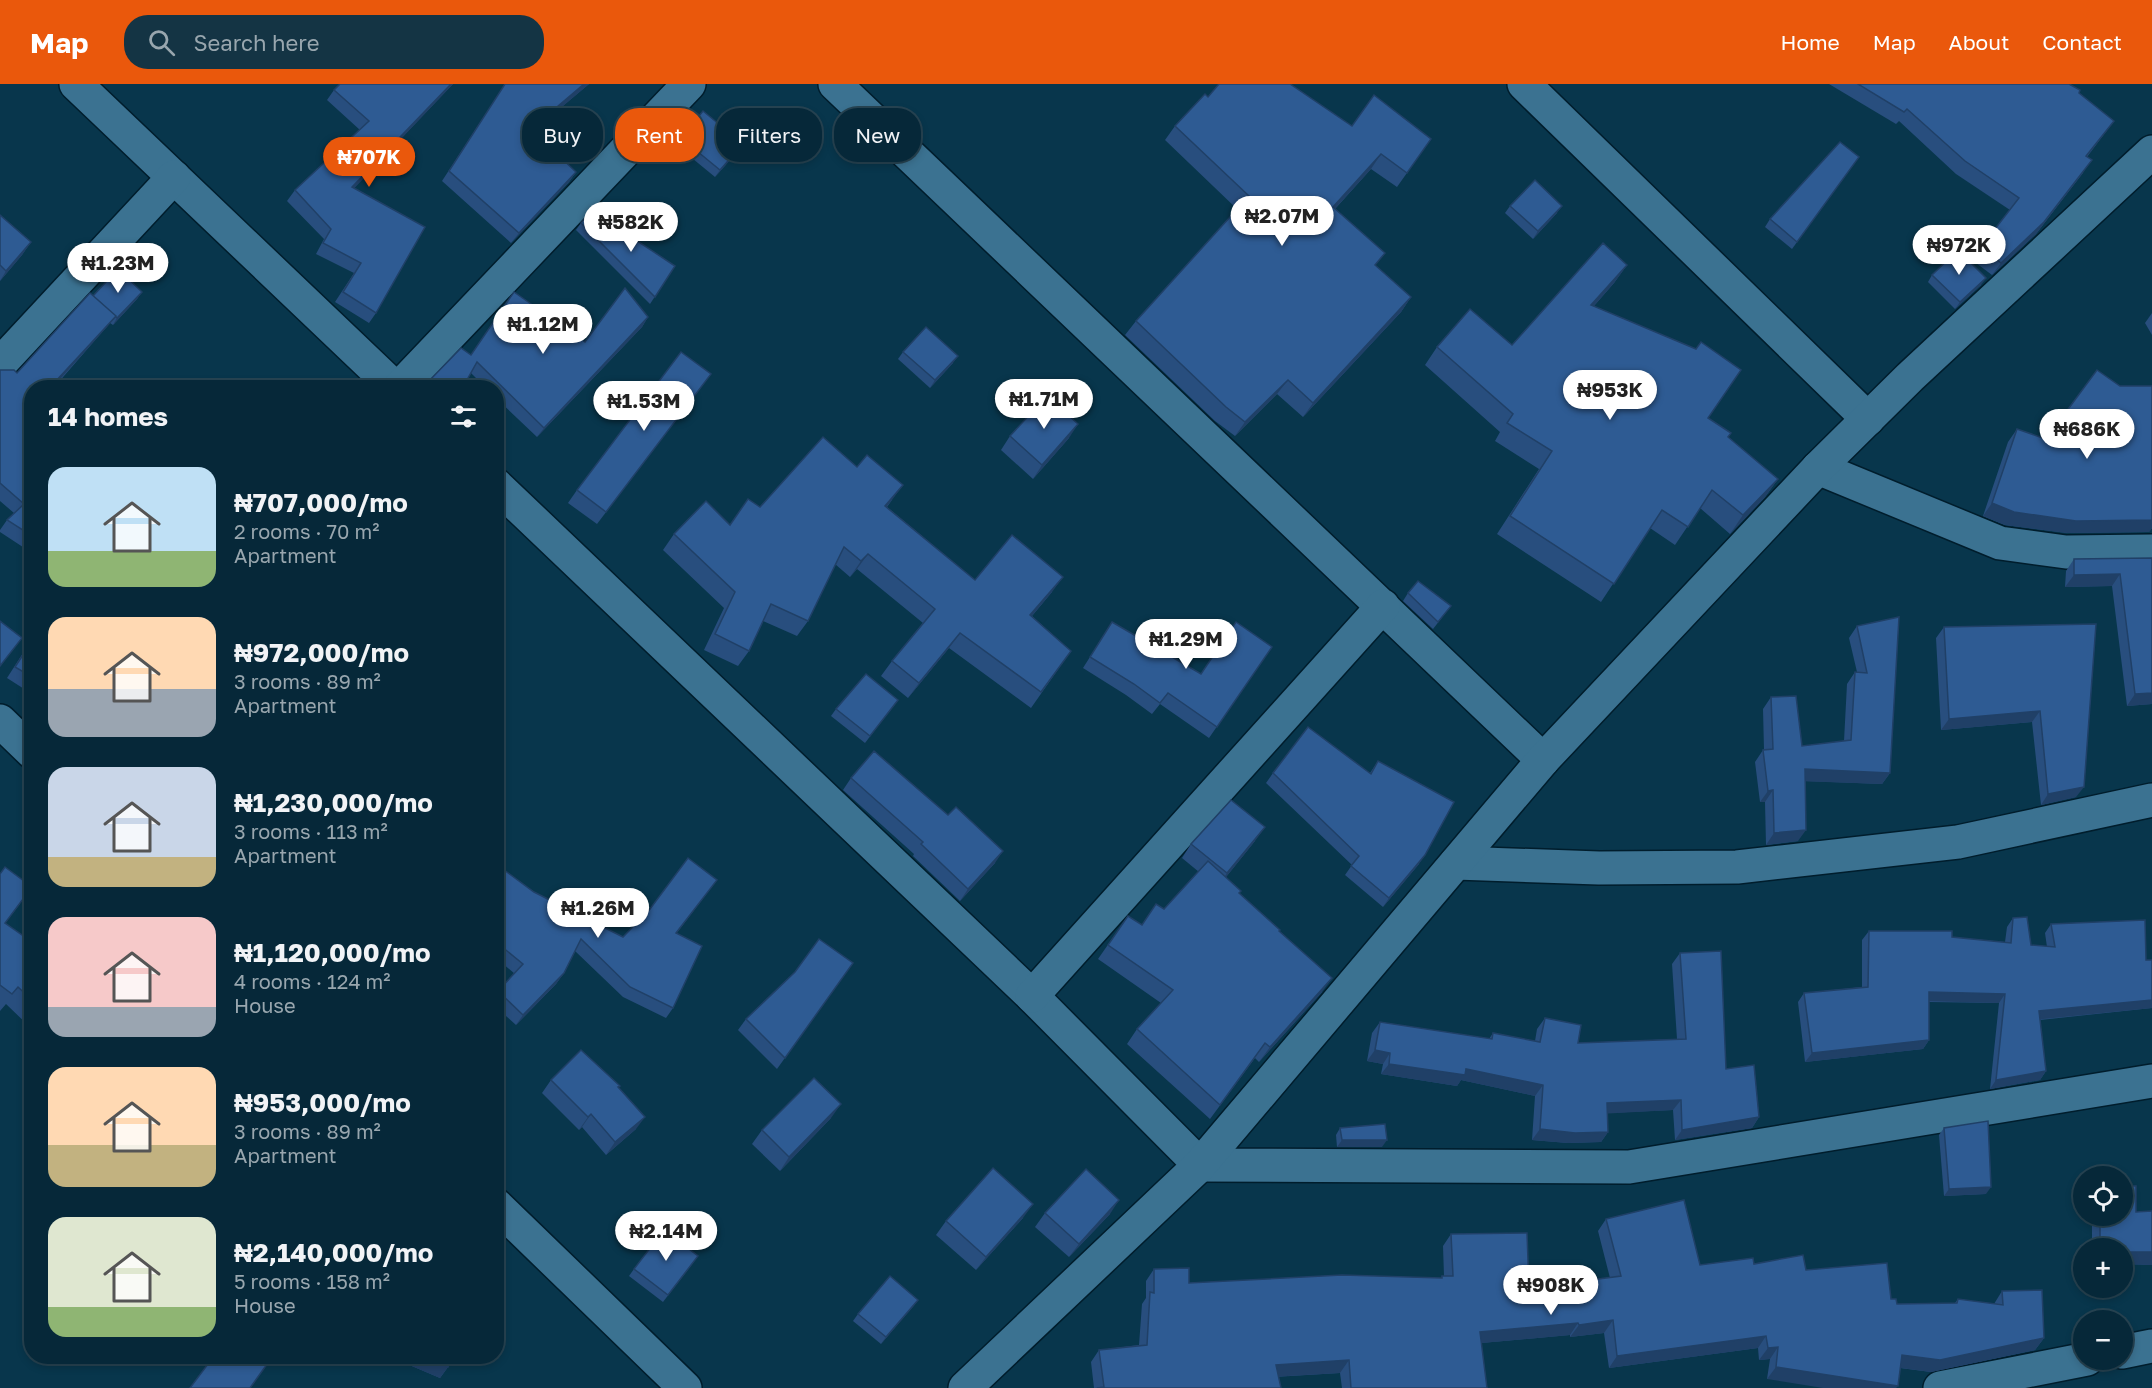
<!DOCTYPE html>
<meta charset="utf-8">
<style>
body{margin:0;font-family:"Golos Text",sans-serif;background:#143444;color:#f1f3f6;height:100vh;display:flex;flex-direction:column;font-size:22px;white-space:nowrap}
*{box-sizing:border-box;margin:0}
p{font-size:20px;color:#98a6ae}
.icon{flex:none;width:33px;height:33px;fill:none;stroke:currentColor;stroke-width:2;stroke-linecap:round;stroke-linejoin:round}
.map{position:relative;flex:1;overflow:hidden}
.drawer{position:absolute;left:24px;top:296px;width:480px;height:984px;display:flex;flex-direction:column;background:#062839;border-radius:24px;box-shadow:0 3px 9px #0003,0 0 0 2px #274453}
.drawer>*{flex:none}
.hud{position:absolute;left:522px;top:24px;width:570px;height:54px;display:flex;gap:12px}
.controls{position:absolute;left:2073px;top:1082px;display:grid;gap:12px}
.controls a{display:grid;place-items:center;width:60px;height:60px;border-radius:50%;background:#062839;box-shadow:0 3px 9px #0003,0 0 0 2px #274453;font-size:30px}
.price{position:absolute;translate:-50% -51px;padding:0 14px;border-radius:21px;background:#fff;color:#222;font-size:20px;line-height:39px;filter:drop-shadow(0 2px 3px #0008)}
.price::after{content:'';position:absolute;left:50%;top:36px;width:18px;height:14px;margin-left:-9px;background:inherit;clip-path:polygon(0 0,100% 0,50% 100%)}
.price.on{background:#ea580c;color:#fff}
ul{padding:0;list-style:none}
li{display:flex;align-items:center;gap:18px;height:150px;padding:0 24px}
li span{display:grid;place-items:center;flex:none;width:168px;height:120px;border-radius:18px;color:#555}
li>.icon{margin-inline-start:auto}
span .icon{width:72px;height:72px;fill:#fffc;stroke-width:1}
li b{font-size:26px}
h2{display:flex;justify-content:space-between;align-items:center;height:72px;padding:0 24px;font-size:26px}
.chip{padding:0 21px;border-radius:24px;background:#062839;box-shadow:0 3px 9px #0003,0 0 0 2px #274453;font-size:21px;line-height:54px}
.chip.on{background:#ea580c;color:#fff}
header{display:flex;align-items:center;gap:36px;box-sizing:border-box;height:84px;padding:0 30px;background:#ea580c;color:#fff}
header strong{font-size:28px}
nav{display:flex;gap:33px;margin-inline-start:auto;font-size:21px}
.search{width:420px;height:54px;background:#143444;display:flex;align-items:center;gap:15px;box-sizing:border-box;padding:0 21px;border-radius:24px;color:#98a6ae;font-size:22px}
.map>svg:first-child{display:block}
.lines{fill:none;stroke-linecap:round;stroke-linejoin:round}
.street-casing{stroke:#001d2c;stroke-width:36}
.street{stroke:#3b7291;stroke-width:33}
.wall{fill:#284e7e}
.shaded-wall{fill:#204067}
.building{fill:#2e5b93;stroke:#204067;stroke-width:1.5}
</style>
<header>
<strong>Map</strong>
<div class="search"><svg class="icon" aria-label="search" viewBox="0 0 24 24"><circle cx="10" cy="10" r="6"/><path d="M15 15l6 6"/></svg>Search here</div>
<nav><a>Home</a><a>Map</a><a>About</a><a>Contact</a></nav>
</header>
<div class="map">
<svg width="2152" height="1304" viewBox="0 0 2152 1304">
<rect width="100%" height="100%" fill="#08364c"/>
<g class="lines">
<defs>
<g id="street">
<polyline points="76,0 394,303"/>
<polyline points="835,0 1543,676"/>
<polyline points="1524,0 1868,335"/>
<polyline points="0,280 174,93"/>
<polyline points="400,303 689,0"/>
<polyline points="1818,384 2000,459 2066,468 2152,467"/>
<polyline points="496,401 1032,912 1200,1081 1629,1083 2152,997"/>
<polyline points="0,637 32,668"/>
<polyline points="1456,779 1599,784 1737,783 1958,758 2152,716"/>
<polyline points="1032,912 1383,522"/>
<polyline points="496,1121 685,1304"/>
<polyline points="2122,1268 2152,1262"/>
<polyline points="965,1304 1200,1081 1543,676 1818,384 1910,293 2152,68"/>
<polyline points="1940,1304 2087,1275"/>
</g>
</defs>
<use href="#street" class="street-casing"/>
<use href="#street" class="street"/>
</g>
<g class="wall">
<polygon points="453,0 354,104 376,229 369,239 335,218 354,189 316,170 324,155 287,117 295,106 360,46 327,16 334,6"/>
<polygon points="505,0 589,0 533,47 576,88 569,98 511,159 442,97"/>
<polygon points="1829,0 2069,0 2079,9 2114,37 2087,73 2083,89 2036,150 1992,191 1972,176 2010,126 1956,90 1899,37 1896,40"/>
<polygon points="1208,13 1352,42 1431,55 1397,103 1371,85 1335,125 1376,182 1411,213 1401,228 1303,333 1277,310 1235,352 1215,337 1125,251 1136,237 1237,125 1165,56 1175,42"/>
<polygon points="681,54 738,67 715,93 676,61"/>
<polygon points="1859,73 1792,165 1765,143 1770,135"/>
<polygon points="1510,122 1557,129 1533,155 1505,129"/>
<polygon points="0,131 31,158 22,171 0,197"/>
<polygon points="581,139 675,182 650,220 576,146"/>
<polygon points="1627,181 1614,199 1594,222 1728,353 1778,395 1765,413 1730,450 1700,424 1675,461 1650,444 1601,518 1497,450 1539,385 1495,357 1500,348 1425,281 1437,263 1512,261"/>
<polygon points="1932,191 1981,201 1955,225 1928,198"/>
<polygon points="142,208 137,215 113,241 110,239 57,300 32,303 32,469 0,448 0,446 7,436 14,429 0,417 0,286 17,289 93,212"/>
<polygon points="2152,229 2152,251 2145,239"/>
<polygon points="648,233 642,243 537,353 496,314 496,303 485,303 471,289 463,303 425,303 428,298 471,270 585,258"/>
<polygon points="903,268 953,279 930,304 898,275"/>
<polygon points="702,302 597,440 568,419 577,406"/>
<polygon points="2120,302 2152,302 2152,444 2149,448 2067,449 2005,441 1983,432 2008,358 2017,345 2046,355"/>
<polygon points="1010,352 1069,354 1033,395 1001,366"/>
<polygon points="892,416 887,423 975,496 1052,508 1032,532 1071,567 1031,624 949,564 908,614 881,592 892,577 923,539 857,485 850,493 835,480 808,537 797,552 763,537 749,567 738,582 704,566 724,524 663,466 674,450"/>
<polygon points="2152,474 2152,620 2127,622 2112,502 2065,503 2066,487 2074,475"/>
<polygon points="1408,509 1451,522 1433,545 1403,517"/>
<polygon points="1112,538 1200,590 1272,563 1209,654 1160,620 1152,630 1126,611 1083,584"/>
<polygon points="2096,540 2076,713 2041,721 2032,638 1941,646 1936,554 1944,543"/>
<polygon points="1857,542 1890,689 1882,700 1805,697 1798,757 1766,761 1765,718 1760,718 1755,678 1763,666 1764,666 1763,625 1771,613 1802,662 1844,657 1847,600 1855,588 1857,588 1849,554"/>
<polygon points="32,555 32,610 7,594"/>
<polygon points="898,616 865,659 831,632 836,625"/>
<polygon points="1378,677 1419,780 1383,823 1345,791 1352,781 1266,699 1273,689 1370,689"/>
<polygon points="851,694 995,779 960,817 913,772 914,770 843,706"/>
<polygon points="1255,757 1226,793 1239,810 1279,847 1322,908 1259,978 1255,974 1210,1035 1127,960 1137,945 1161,919 1098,875 1128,832 1142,841 1156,820 1164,825 1199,788 1182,774 1191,760"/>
<polygon points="496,787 534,808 623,853 717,796 676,850 673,924 666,934 623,913 575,867 564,889 556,900 516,941 496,923 496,909 515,890 496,874"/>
<polygon points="0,790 20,820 5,839 32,858 32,945 6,920 0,927"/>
<polygon points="2013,834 2031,861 2047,863 2045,849 2051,840 2146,876 2152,876 2152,924 2040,936 2046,987 2040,996 1990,1005 1999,919 1929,918 1929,956 1923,965 1805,978 1798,918 1804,909 1862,903 1862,856 1869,847 1952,853 2005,858 2007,843"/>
<polygon points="1680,869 1726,985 1759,1033 1752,1044 1675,1056 1673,1026 1607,1029 1608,1048 1601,1058 1568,1059 1532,1056 1535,1012 1461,996 1457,1002 1381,990 1383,980 1367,977 1372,949 1380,938 1489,955 1493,949 1535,957 1537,945 1545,934 1578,959 1677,955 1672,880"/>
<polygon points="853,879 777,985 738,946 746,935"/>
<polygon points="32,995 32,1018 22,1008"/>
<polygon points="551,996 619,1004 636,1045 606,1071 582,1043 579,1046 542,1009"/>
<polygon points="831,1034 780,1087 752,1060 762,1046"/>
<polygon points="1340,1044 1382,1063 1337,1063 1336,1051"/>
<polygon points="1944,1044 1986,1110 1944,1112 1939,1051"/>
<polygon points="2136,1128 2152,1181 2122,1180 2122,1164 2092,1164 2092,1131 2122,1131"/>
<polygon points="1045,1129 1110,1130 1069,1173 1035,1143"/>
<polygon points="1023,1134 976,1186 936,1151 946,1137"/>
<polygon points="1606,1135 1700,1181 1754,1180 1806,1186 1891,1215 1897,1220 1955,1219 1958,1215 1994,1220 2002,1207 2044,1254 2035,1266 1931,1288 1900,1284 1767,1295 1770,1275 1759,1276 1758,1264 1609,1284 1604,1249 1570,1253 1570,1251 1481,1259 1487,1304 1342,1304 1340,1289 1094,1304 1091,1278 1099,1266 1139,1261 1142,1220 1146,1214 1146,1197 1154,1185 1189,1199 1441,1194 1442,1192 1444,1192 1443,1162 1451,1150 1529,1204 1610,1194 1598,1147"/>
<polygon points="693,1179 663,1218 629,1192 634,1185"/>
<polygon points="918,1216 881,1260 853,1237 858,1230"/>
<polygon points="393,1272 452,1272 448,1283 440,1294 400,1277"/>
</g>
<g class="shaded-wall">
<polygon points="451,0 453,0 345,114 352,103"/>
<polygon points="584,0 589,0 524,55 531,45"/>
<polygon points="2114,37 2105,49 2077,84 2086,72"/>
<polygon points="743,60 738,67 715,93 720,86"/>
<polygon points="1381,70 1371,85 1323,138 1333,123"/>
<polygon points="2092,76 2036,150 1992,191 2001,179"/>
<polygon points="576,88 569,98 511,159 519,149"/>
<polygon points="1562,122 1557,129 1533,155 1538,147"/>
<polygon points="31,158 22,171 0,197 6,187"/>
<polygon points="1627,181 1614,199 1579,239 1591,221"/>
<polygon points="1986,194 1981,201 1955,225 1960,218"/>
<polygon points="142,208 137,215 113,241 117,234"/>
<polygon points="1411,213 1401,228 1303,333 1313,319"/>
<polygon points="116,232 107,243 53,303 55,298"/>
<polygon points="648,233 642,243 537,353 544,344"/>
<polygon points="958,272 953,279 930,304 935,296"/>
<polygon points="1288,296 1277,310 1235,352 1245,338"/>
<polygon points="1078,340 1069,354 1033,395 1042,381"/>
<polygon points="1778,395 1765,413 1730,450 1743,431"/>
<polygon points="903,401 892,416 874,438 885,422"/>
<polygon points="1992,419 2152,436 2152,444 2149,448 2067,449 2005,441 1983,432"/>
<polygon points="868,470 857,485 850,493 861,477"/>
<polygon points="2120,490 2112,502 2065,503 2074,491"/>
<polygon points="1063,493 1052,508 1020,546 1030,531"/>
<polygon points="960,549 949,564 908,614 919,599"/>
<polygon points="2152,609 2152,620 2127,622 2135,610"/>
<polygon points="2040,627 2032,638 1941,646 1949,635"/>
<polygon points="1805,685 1890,689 1882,700 1797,697"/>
<polygon points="2084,703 2076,713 2041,721 2048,710"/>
<polygon points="1773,706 1765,718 1760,718 1768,707"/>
<polygon points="1265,743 1255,757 1218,803 1227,789"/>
<polygon points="1806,746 1798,757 1766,761 1774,749"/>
<polygon points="1003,767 995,779 960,817 968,805"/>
<polygon points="1425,771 1419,780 1383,823 1389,814"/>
<polygon points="564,889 556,900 516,941 523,931"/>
<polygon points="1332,894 1322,908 1259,978 1270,963"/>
<polygon points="1929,908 2005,910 1999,919 1923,917"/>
<polygon points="2152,916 2152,924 2033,936 2039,927"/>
<polygon points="1929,956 1923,965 1805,978 1812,969"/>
<polygon points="1375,966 1390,969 1383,980 1367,977"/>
<polygon points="1389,980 1466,985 1543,1001 1535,1012 1461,996 1457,1002 1381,990"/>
<polygon points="2046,987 2040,996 1990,1005 1996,996"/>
<polygon points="1681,1016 1673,1026 1599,1030 1607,1019"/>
<polygon points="841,1020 831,1034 780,1087 789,1073"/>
<polygon points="591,1030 582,1043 579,1046 588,1033"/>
<polygon points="645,1033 636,1045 606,1071 615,1058"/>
<polygon points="1759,1033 1752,1044 1675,1056 1682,1046"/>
<polygon points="1540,1045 1608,1048 1601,1058 1568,1059 1532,1056"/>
<polygon points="1342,1056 1387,1056 1382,1063 1337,1063"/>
<polygon points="1991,1103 1986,1110 1944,1112 1949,1105"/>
<polygon points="1119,1116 1110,1130 1069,1173 1079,1160"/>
<polygon points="1033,1120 1023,1134 976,1186 986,1173"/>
<polygon points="2122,1168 2152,1168 2152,1181 2122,1180"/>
<polygon points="918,1216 913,1223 881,1260 886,1253"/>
<polygon points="1613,1236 1604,1249 1570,1253 1579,1241"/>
<polygon points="1578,1239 1570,1251 1471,1260 1480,1248"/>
<polygon points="1766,1252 1758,1264 1609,1284 1617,1272"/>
<polygon points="2044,1254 2035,1266 1931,1288 1894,1283 1902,1271"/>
<polygon points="1778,1263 1770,1275 1759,1276 1768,1264"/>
<polygon points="404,1272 422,1272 448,1283 440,1294 400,1277"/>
<polygon points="1349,1276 1340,1289 1268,1293 1276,1281"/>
<polygon points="1776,1283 1898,1302 1896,1304 1823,1304 1767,1295"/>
</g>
<g class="building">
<polygon points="340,0 451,0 352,103 425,143 376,229 343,208 361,179 323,159 331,145 295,106 369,37 334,6"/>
<polygon points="505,0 584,0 531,45 576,88 519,149 449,87"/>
<polygon points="1219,0 1290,0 1352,42 1374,11 1431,55 1407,89 1381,70 1333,123 1385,169 1375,181 1411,213 1313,319 1288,296 1245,338 1226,323 1136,237 1249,112 1175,42 1205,10 1208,13"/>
<polygon points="1858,0 2069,0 2080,6 2079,9 2114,37 2086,72 2092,76 2044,138 2001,179 1981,163 2019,114 1965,77 1907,25 1904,28"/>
<polygon points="703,27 743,60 720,86 681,54"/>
<polygon points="1840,58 1859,73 1797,158 1770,135"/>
<polygon points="1535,96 1562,122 1538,147 1510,122"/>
<polygon points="592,127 675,182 655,213 581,139"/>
<polygon points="0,131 31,158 6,187 0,181"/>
<polygon points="1603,159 1627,181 1591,221 1696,265 1701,258 1741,286 1708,334 1731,349 1728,353 1778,395 1743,431 1712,406 1688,443 1662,426 1614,500 1510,432 1552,367 1507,339 1513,330 1437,263 1470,225 1512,261"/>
<polygon points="1958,166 1986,194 1960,218 1932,191"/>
<polygon points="118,185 142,208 117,234 93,212"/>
<polygon points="625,204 648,233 544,344 477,278 463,303 437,303 428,298 461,264 471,271 514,208 585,258"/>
<polygon points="90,209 116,232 55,298 60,303 32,303 32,452 7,436 24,420 0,399 0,286 14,286 17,289"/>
<polygon points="926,243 958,272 935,296 903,268"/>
<polygon points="681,268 711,290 606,428 577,406"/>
<polygon points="2097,286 2120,302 2152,302 2152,436 2076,437 2014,428 1992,419 2017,345 2046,355"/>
<polygon points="1047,312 1078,340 1042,381 1010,352"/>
<polygon points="823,353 857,383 867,371 903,401 885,422 975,496 1012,451 1063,493 1030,531 1071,567 1041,608 960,549 919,599 892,577 935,525 868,470 861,477 844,463 808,537 771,520 749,567 715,550 735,508 674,450 706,417 730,441 748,415 760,423"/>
<polygon points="2152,474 2152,609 2135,610 2120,490 2074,491 2074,475"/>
<polygon points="1418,497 1451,522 1438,538 1408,509"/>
<polygon points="1899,533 1890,689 1805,685 1806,746 1774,749 1773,706 1768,707 1763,666 1773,665 1771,613 1796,612 1802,662 1851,656 1855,588 1867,589 1857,542"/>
<polygon points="0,537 22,554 0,582"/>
<polygon points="1112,538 1201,590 1236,538 1272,563 1217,643 1168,609 1160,619 1134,600 1090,573"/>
<polygon points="2096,540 2084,703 2048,710 2040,627 1949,635 1944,543"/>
<polygon points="32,557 32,593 15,583"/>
<polygon points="866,590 898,616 870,652 836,625"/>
<polygon points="1308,643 1371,690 1378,677 1454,718 1425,771 1389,814 1351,782 1359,772 1273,689"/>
<polygon points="874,667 948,731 956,723 1003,767 968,805 921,760 923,758 851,694"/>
<polygon points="1231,716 1265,743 1227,789 1191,760"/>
<polygon points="688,774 717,796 676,849 702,862 673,924 630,903 581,855 564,889 523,931 498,907 523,880 496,858 496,787 500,783 534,808 623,853 650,825"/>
<polygon points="1208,777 1241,807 1239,809 1280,846 1279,847 1332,894 1270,963 1265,959 1220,1021 1137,945 1173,906 1108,861 1128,832 1142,841 1156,820 1164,825"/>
<polygon points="5,783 32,803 5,839 32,858 32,916 18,903 12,910 0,901 0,790"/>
<polygon points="2027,833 2031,861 2055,863 2051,840 2145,836 2146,876 2152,876 2152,916 2039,927 2046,987 1996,996 2005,910 1929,908 1929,956 1812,969 1804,909 1868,903 1869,847 1952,847 1952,853 2011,859 2013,834"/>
<polygon points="819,855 853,879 785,974 746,935 795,888"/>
<polygon points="1721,867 1726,985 1754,981 1759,1033 1682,1046 1681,1016 1607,1019 1608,1048 1575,1049 1540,1045 1543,1001 1466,985 1465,991 1389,980 1390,969 1375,966 1380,938 1492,955 1493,949 1540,958 1545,934 1581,941 1578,959 1686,955 1680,869"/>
<polygon points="581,966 620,1002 618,1003 645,1033 615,1058 591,1030 588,1033 551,996"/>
<polygon points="814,994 841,1020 789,1073 762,1046"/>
<polygon points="1988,1037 1991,1103 1949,1105 1944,1044"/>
<polygon points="1385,1040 1387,1056 1342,1056 1340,1044"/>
<polygon points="993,1084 1033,1120 986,1173 946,1137"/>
<polygon points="1086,1085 1119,1116 1079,1160 1045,1129"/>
<polygon points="2122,1102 2136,1102 2136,1128 2152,1127 2152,1168 2122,1168 2122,1164 2100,1164 2100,1131 2122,1131"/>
<polygon points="1684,1116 1700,1181 1753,1174 1754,1180 1803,1171 1806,1186 1887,1179 1891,1215 1896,1215 1897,1220 1957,1219 1958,1215 2003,1221 2002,1207 2042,1206 2044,1254 1940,1276 1902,1271 1898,1302 1776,1283 1778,1263 1768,1264 1766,1252 1617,1272 1613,1236 1579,1241 1578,1239 1480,1248 1487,1304 1351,1304 1349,1276 1276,1281 1281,1304 1097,1304 1104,1303 1099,1266 1147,1261 1150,1208 1154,1209 1154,1185 1189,1184 1189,1199 1342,1191 1442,1194 1442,1192 1453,1192 1451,1150 1527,1149 1529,1204 1621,1192 1606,1135"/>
<polygon points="664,1146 698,1172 668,1211 634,1185"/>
<polygon points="890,1192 918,1216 886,1253 858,1230"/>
<polygon points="214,1272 264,1272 270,1276 250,1304 190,1304"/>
<polygon points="422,1272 452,1272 448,1283"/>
</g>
</svg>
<div class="controls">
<a><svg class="icon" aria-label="locate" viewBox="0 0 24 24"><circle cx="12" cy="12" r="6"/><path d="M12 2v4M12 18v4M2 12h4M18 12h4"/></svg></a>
<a>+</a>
<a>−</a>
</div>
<b class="price on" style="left:369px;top:104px">₦707K</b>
<b class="price" style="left:1282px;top:163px">₦2.07M</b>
<b class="price" style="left:631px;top:169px">₦582K</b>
<b class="price" style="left:1959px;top:192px">₦972K</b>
<b class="price" style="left:118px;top:210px">₦1.23M</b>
<b class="price" style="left:543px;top:271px">₦1.12M</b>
<b class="price" style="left:1610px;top:337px">₦953K</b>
<b class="price" style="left:1044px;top:346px">₦1.71M</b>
<b class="price" style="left:644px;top:348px">₦1.53M</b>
<b class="price" style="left:2087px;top:376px">₦686K</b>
<b class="price" style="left:1186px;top:586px">₦1.29M</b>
<b class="price" style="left:598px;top:855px">₦1.26M</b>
<b class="price" style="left:666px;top:1178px">₦2.14M</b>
<b class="price" style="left:1551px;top:1232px">₦908K</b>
<div class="hud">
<a class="chip">Buy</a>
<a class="chip on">Rent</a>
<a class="chip">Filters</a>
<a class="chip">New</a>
</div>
<section class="drawer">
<h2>14 homes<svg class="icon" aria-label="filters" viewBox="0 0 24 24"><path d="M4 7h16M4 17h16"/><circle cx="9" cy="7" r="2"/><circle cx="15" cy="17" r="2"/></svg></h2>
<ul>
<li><span style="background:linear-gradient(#bfe0f5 70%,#8fb573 0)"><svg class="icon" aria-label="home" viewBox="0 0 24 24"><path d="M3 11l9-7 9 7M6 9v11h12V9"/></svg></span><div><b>₦707,000/mo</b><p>2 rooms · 70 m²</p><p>Apartment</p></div></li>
<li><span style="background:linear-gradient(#ffd9b3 60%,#9aa5b1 0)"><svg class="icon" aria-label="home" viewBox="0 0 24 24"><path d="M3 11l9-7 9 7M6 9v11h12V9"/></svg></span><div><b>₦972,000/mo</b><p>3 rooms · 89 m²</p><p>Apartment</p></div></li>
<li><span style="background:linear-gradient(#c9d6e8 75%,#c2b280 0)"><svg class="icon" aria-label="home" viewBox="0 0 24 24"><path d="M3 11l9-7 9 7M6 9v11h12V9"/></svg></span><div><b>₦1,230,000/mo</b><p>3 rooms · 113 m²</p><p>Apartment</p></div></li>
<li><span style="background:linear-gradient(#f6c9c9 75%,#9aa5b1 0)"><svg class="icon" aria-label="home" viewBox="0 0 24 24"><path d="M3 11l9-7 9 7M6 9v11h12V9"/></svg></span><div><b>₦1,120,000/mo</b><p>4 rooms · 124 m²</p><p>House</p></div></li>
<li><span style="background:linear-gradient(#ffd9b3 65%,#c2b280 0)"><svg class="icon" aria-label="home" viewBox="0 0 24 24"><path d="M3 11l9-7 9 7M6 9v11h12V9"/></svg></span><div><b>₦953,000/mo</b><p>3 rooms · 89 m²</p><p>Apartment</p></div></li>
<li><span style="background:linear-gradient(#dfe7d0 75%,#8fb573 0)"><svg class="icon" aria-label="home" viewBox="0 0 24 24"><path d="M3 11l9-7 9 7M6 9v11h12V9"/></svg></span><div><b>₦2,140,000/mo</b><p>5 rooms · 158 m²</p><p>House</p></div></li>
</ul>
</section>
</div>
